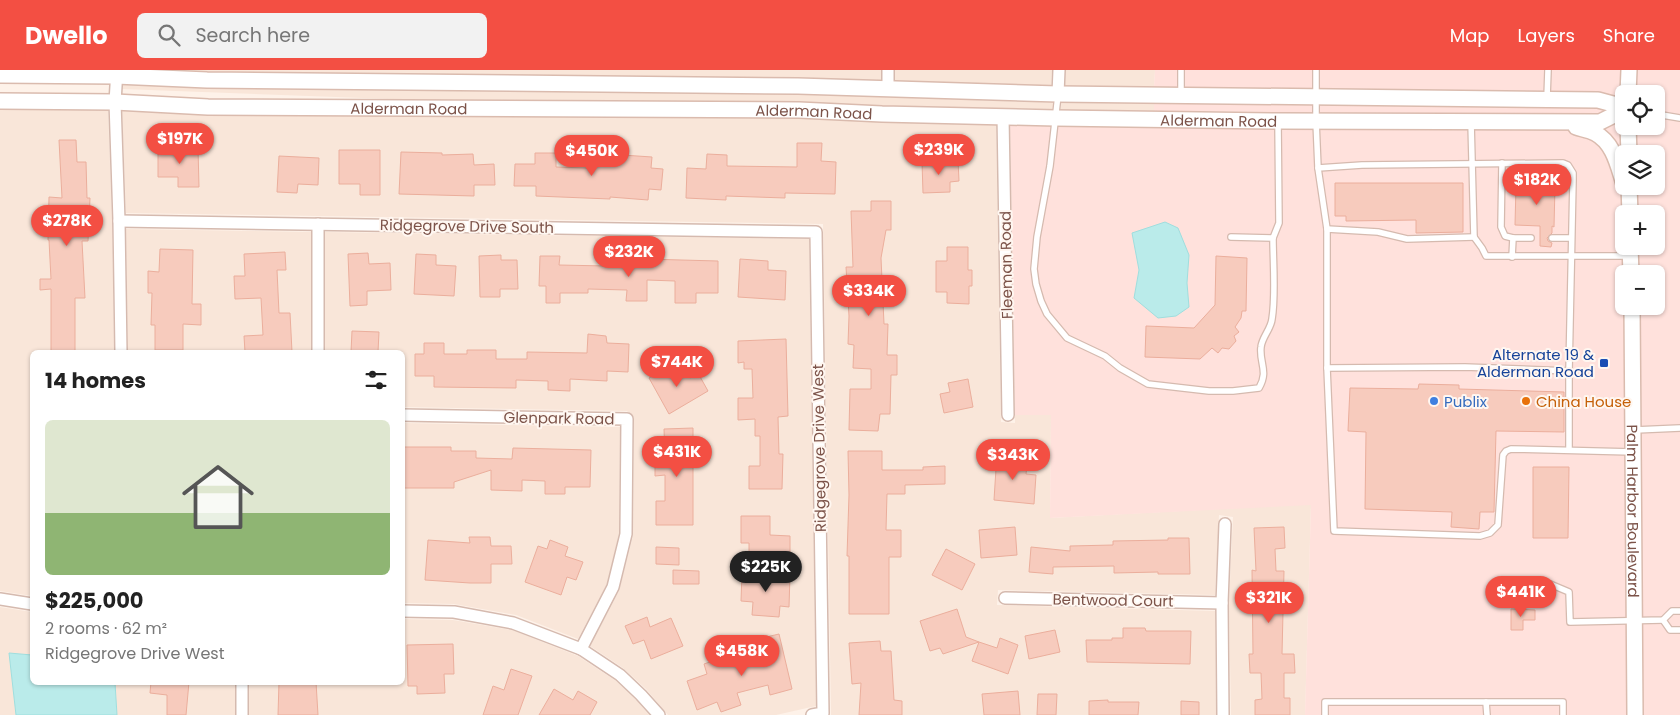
<!DOCTYPE html>
<meta charset="utf-8">
<style>
body{margin:0;font-family:Poppins,sans-serif;background:#f2f2f2;color:#222;height:100vh;display:flex;flex-direction:column;font-size:19px;white-space:nowrap}
*{box-sizing:border-box;margin:0}
p{font-size:16px;color:#767676}
.icon{flex:none;width:28px;height:28px;fill:none;stroke:currentColor;stroke-width:2;stroke-linecap:round;stroke-linejoin:round}
.map{position:relative;flex:1;overflow:hidden}
.panel{position:absolute;left:30px;top:280px;width:375px;height:335px;display:flex;flex-direction:column;background:#fff;border-radius:8px;box-shadow:0 1px 4px #0004}
.panel>*{flex:none}
.controls{position:absolute;left:1615px;top:15px;display:grid;gap:10px}
.controls a{display:grid;place-items:center;width:50px;height:50px;border-radius:8px;background:#fff;box-shadow:0 1px 4px #0004;font-size:25px}
.price{position:absolute;translate:-50% -42px;padding:0 11px;border-radius:18px;background:#f34f43;color:#fff;font-size:16px;line-height:32px;filter:drop-shadow(0 1px 2px #0008)}
.price::after{content:'';position:absolute;left:50%;top:30px;width:15px;height:11px;margin-left:-8px;background:inherit;clip-path:polygon(0 0,100% 0,50% 100%)}
.price.active{background:#222;color:#fff}
ul{padding:0;list-style:none}
li{display:grid;align-content:center;gap:10px;height:265px;padding:0 15px}
li span{display:grid;place-items:center;height:155px;border-radius:8px;color:#555}
li>.icon{margin-inline-start:auto}
span .icon{width:90px;height:90px;fill:#fffc;stroke-width:1}
li b{font-size:21px}
h2{display:flex;justify-content:space-between;align-items:center;height:60px;padding:0 15px;font-size:21px}
header{display:flex;align-items:center;gap:30px;box-sizing:border-box;height:70px;padding:0 25px;background:#f34f43;color:#fff}
header strong{font-size:24px}
nav{display:flex;gap:28px;margin-inline-start:auto;font-size:18px}
.search{width:350px;height:45px;background:#f2f2f2;display:flex;align-items:center;gap:12px;box-sizing:border-box;padding:0 18px;border-radius:8px;color:#767676;font-size:19px}
.map>svg:first-child{display:block}
.residential{fill:#f9e6d9}
.commercial{fill:#ffe1dc;fill-rule:evenodd}
.water{fill:#baebea;stroke:#9fdede}
.building{fill:#f7cbbd;stroke:#ebae9c}
.lines{fill:none;stroke-linecap:round;stroke-linejoin:round}
.lane-casing{stroke:#d5baaf;stroke-width:8}
.street-casing{stroke:#d5baaf;stroke-width:14}
.secondary-casing{stroke:#dabbae;stroke-width:18}
.lane{stroke:#fff;stroke-width:5.5}
.street{stroke:#fff;stroke-width:11}
.secondary{stroke:#fff;stroke-width:15}
.transit-dot{fill:#1a4fb4;stroke:#fff7f1;stroke-width:2}
.shop-dot{fill:#3f7fe0;stroke:#fff7f1;stroke-width:2}
.food-dot{fill:#e8710a;stroke:#fff7f1;stroke-width:2}
.labels{text-anchor:middle;dominant-baseline:central;stroke-width:4;stroke-linejoin:round;paint-order:stroke}
.street-label{font-size:15px;fill:#7c5349;stroke:#fff7f1}
.transit-label{font-size:15px;fill:#164399;stroke:#fff7f1;text-anchor:end}
.shop-label{font-size:15px;fill:#366cbe;stroke:#fff7f1;text-anchor:start}
.food-label{font-size:15px;fill:#c56008;stroke:#fff7f1;text-anchor:start}
</style>
<header>
<strong>Dwello</strong>
<div class="search"><svg class="icon" aria-label="search" viewBox="0 0 24 24"><circle cx="10" cy="10" r="6"/><path d="M15 15l6 6"/></svg>Search here</div>
<nav><a>Map</a><a>Layers</a><a>Share</a></nav>
</header>
<div class="map">
<svg width="1680" height="645" viewBox="0 0 1680 645">
<rect width="100%" height="100%" fill="#fef2e9"/>
<g class="residential">
<polygon points="153,0 881,0 881,12 798,8 207,2"/>
<polygon points="895,0 1052,0 1051,16 895,12"/>
<polygon points="1066,0 1155,0 1154,17 1065,17"/>
<polygon points="123,14 207,18 798,24 1065,33 1154,33 1154,41 883,36 799,32 418,30 122,19"/>
<polygon points="0,38 108,40 112,151 114,282 32,282 32,526 0,521"/>
<polygon points="122,40 208,45 799,48 882,52 996,53 1001,352 1015,353 1015,345 1051,345 1050,448 1311,434 1305,645 1231,645 1229,533 1233,447 1219,445 1215,525 998,520 997,535 1215,541 1216,645 831,645 823,154 126,143"/>
<polygon points="126,159 311,162 311,282 128,282"/>
<polygon points="325,162 809,169 816,636 776,645 668,645 646,619 623,598 590,576 619,521 633,466 634,349 627,341 403,337 402,282 325,282"/>
<polygon points="403,353 620,357 619,463 607,514 578,569 516,545 454,534 403,533"/>
<polygon points="0,537 32,542 32,585 9,583 16,645 0,645"/>
<polygon points="403,549 453,550 512,560 578,586 616,611 637,631 649,645 249,645 249,613 402,612"/>
<polygon points="115,613 235,613 235,645 117,645"/>
</g>
<g class="commercial">
<polygon points="1155,0 1622,0 1621,28 1598,22 1154,17"/>
<polygon points="1636,0 1680,0 1680,645 1642,645 1639,236 1656,236 1656,204 1638,204 1638,176 1656,176 1656,144 1637,144 1636,116 1656,116 1656,84 1636,84 1635,56 1656,56 1656,24 1635,24"/>
<polygon points="1154,33 1597,38 1606,41 1598,45 1154,41"/>
<path d="M1621 51 1626 275 1628 645H1305L1311 435 1050 448 1051 345H1015L1010 54 1278 59 1600 60ZM1189 185 1187 213 1189 237 1134 228 1139 200Z"/>
</g>
<g class="water">
<polygon points="1165,152 1178,158 1189,185 1187,213 1189,237 1176,246 1158,248 1134,228 1139,200 1132,163"/>
<polygon points="9,583 32,585 32,612 115,613 117,645 16,645"/>
</g>
<g class="building">
<polygon points="59,70 76,70 77,92 86,92 87,128 90,128 88,171 82,171 85,228 75,228 75,282 51,282 51,219 40,220 40,209 51,209 49,170 48,170 49,127 62,128"/>
<polygon points="797,73 822,73 821,91 836,92 835,124 785,123 785,128 726,126 726,130 686,128 687,98 706,99 707,84 727,85 727,96 797,97"/>
<polygon points="158,78 198,78 199,117 178,117 178,107 158,107"/>
<polygon points="339,80 380,80 380,125 360,125 360,114 339,114"/>
<polygon points="401,82 442,83 442,85 473,84 474,95 494,94 495,115 474,115 474,126 399,124"/>
<polygon points="535,83 556,83 556,97 587,98 588,92 593,92 593,83 652,87 651,98 663,99 661,120 649,119 648,130 610,127 610,129 536,126 536,116 514,116 515,94 535,94"/>
<polygon points="279,86 319,88 318,115 298,114 297,123 277,122"/>
<polygon points="958,90 959,111 950,112 950,122 923,123 922,92"/>
<polygon points="1527,106 1550,107 1549,116 1555,116 1554,157 1552,156 1552,163 1547,168 1548,171 1552,173 1551,177 1540,176 1540,156 1515,155 1516,116 1527,116"/>
<polygon points="1335,113 1463,113 1463,162 1416,163 1416,150 1346,151 1346,146 1335,146"/>
<polygon points="871,131 891,131 891,160 886,160 881,188 884,254 888,254 887,285 897,285 897,305 891,305 890,344 880,344 878,361 849,360 850,319 871,319 871,299 853,298 854,275 848,274 849,246 846,197 853,197 851,141 871,141"/>
<polygon points="947,177 968,177 968,200 972,200 972,216 969,216 969,234 947,233 947,222 936,222 936,191 947,191"/>
<polygon points="160,179 193,180 192,234 201,234 201,255 183,254 183,280 155,280 155,255 151,255 152,223 148,223 148,201 159,202"/>
<polygon points="285,182 286,200 277,200 279,243 290,243 292,282 245,282 244,266 263,265 261,228 235,229 234,206 245,206 244,184"/>
<polygon points="368,183 369,194 390,193 391,220 367,221 367,235 350,236 348,184"/>
<polygon points="416,184 436,185 436,195 456,196 454,226 414,224"/>
<polygon points="501,185 501,190 517,190 518,219 500,219 500,227 480,227 479,186"/>
<polygon points="540,186 560,186 559,195 607,196 608,188 718,191 718,223 696,223 696,233 675,233 675,211 647,210 647,231 626,231 627,220 588,219 588,223 560,223 560,233 546,233 546,216 539,216"/>
<polygon points="1216,186 1247,188 1246,241 1242,241 1241,248 1235,257 1239,262 1234,266 1236,271 1229,279 1222,278 1218,283 1212,278 1200,289 1145,287 1146,256 1194,258 1215,235"/>
<polygon points="740,189 768,191 768,200 786,201 785,230 738,227"/>
<polygon points="352,261 379,262 378,282 351,282"/>
<polygon points="588,264 606,266 607,273 629,274 628,302 607,301 607,311 570,309 570,321 548,320 548,311 516,310 516,318 434,317 434,306 415,306 415,284 424,284 424,273 444,273 444,284 467,284 467,280 496,280 496,289 527,289 527,282 587,283"/>
<polygon points="786,269 788,346 778,347 779,384 783,384 782,419 749,419 749,396 760,396 760,366 755,366 755,349 738,350 738,328 753,328 752,299 744,299 744,292 738,293 738,271"/>
<polygon points="672,295 676,304 685,299 690,308 698,303 708,321 669,344 649,308"/>
<polygon points="968,309 973,337 944,343 940,324 950,322 948,313"/>
<polygon points="1419,314 1459,315 1459,319 1564,322 1564,362 1496,361 1494,442 1480,442 1479,459 1451,457 1452,442 1365,439 1366,362 1348,361 1350,318 1418,319"/>
<polygon points="693,358 693,455 656,455 656,431 665,431 665,405 655,406 655,387 665,387 664,359"/>
<polygon points="402,377 451,377 451,381 476,381 476,388 512,389 513,378 591,380 590,417 565,417 565,424 545,424 545,411 522,410 522,421 491,420 491,400 454,412 454,418 402,418"/>
<polygon points="848,381 882,381 882,400 923,400 923,397 945,396 945,414 905,415 905,424 887,424 886,460 901,460 901,487 889,487 889,544 849,544 849,486 847,486 849,425"/>
<polygon points="997,383 1018,385 1017,394 1027,395 1026,404 1036,405 1034,434 994,430"/>
<polygon points="1533,397 1569,397 1568,468 1533,468"/>
<polygon points="741,446 770,446 770,465 790,466 790,483 749,483 749,473 741,473"/>
<polygon points="1015,457 1017,485 981,488 979,460"/>
<polygon points="1284,457 1285,478 1275,479 1276,501 1284,501 1282,584 1294,584 1295,603 1284,603 1284,628 1290,628 1290,645 1255,645 1255,630 1262,629 1261,603 1250,603 1249,584 1253,584 1252,500 1256,501 1254,458"/>
<polygon points="469,467 490,467 491,476 511,476 512,494 491,494 491,513 470,513 425,510 428,470 470,473"/>
<polygon points="1168,468 1189,468 1190,504 1158,504 1158,502 1114,503 1114,496 1053,497 1053,504 1029,502 1031,477 1070,481 1070,476 1113,475 1113,471 1168,470"/>
<polygon points="550,470 568,477 565,486 583,492 576,510 567,507 561,525 525,512 538,476 547,479"/>
<polygon points="656,477 679,478 679,495 656,494"/>
<polygon points="946,479 975,494 962,520 932,505"/>
<polygon points="673,500 699,501 699,514 673,514"/>
<polygon points="742,503 790,505 789,537 780,536 779,547 752,545 753,532 741,531"/>
<polygon points="957,539 966,567 979,572 943,584 940,578 930,581 920,551"/>
<polygon points="1511,539 1535,540 1535,550 1523,550 1523,560 1511,560"/>
<polygon points="647,547 650,557 671,548 683,576 651,589 644,570 633,574 625,556"/>
<polygon points="1123,558 1145,558 1146,561 1191,561 1190,594 1087,592 1086,570 1112,570 1112,568 1123,568"/>
<polygon points="1055,560 1060,582 1029,589 1025,566"/>
<polygon points="779,564 792,619 770,625 768,615 737,623 741,635 721,642 717,632 697,640 687,611 707,604 704,594 724,587 727,595 762,587 758,569"/>
<polygon points="1000,568 1018,575 1008,604 972,591 979,572 997,578"/>
<polygon points="880,571 881,581 891,581 894,630 902,631 902,645 859,645 861,613 852,614 849,573"/>
<polygon points="453,574 454,604 444,604 445,623 417,624 417,616 408,616 407,575"/>
<polygon points="511,599 532,606 518,645 483,645 493,616 504,620"/>
<polygon points="151,612 189,612 186,645 167,645 167,625 150,623"/>
<polygon points="279,612 316,612 318,645 278,645"/>
<polygon points="554,619 573,630 578,621 597,632 590,645 539,645"/>
<polygon points="1018,621 1020,645 984,645 982,624"/>
<polygon points="1038,624 1057,624 1056,645 1037,645"/>
<polygon points="1108,630 1108,632 1139,632 1138,645 1089,645 1089,631"/>
<polygon points="1181,631 1199,632 1199,645 1181,645"/>
</g>
<g class="lines">
<defs>
<g id="lane">
<polyline points="1316,0 1316,51 1318,98 1327,159 1327,298 1334,461 1480,466 1490,463 1498,455 1503,385 1506,381 1511,379 1633,382"/>
<path d="M1058 25 1050 96 1037 167 1034 199 1036 214 1041 231 1047 244 1067 268 1105 286 1120 298 1148 314 1209 321H1233L1259 318C1269 301 1259 293 1261 277 1262 267 1271 259 1272 249 1276 225 1273 192 1273 168L1231 167"/>
<polyline points="1181,25 1181,0"/>
<polyline points="1547,28 1548,0"/>
<polyline points="1656,44 1680,48"/>
<polyline points="1471,52 1474,167 1482,178 1486,186 1629,186"/>
<polyline points="1502,93 1501,157 1505,166 1513,168 1531,168"/>
<polyline points="1318,98 1362,95 1563,93 1568,95 1573,103 1573,110 1569,301"/>
<polyline points="1327,159 1378,162 1407,169 1474,167"/>
<polyline points="1273,168 1279,153 1278,53"/>
<polyline points="1552,168 1571,168"/>
<polyline points="1512,187 1513,168"/>
<polyline points="1327,298 1465,297 1569,301 1569,380"/>
<polyline points="1635,360 1680,358"/>
<polyline points="1521,514 1550,514 1569,522 1570,552 1663,550 1672,541 1680,541"/>
<polyline points="1663,550 1670,560 1680,560"/>
<polyline points="1486,632 1487,645"/>
<polyline points="1325,645 1325,632 1563,632 1563,645"/>
</g>
<g id="street">
<polyline points="117,0 115,32 119,151 121,282"/>
<polyline points="888,20 888,0"/>
<polyline points="1058,24 1059,0"/>
<polyline points="1003,46 1008,345"/>
<polyline points="119,151 816,162 823,643 812,645"/>
<polyline points="318,154 318,282"/>
<polyline points="402,345 627,349 626,464 613,517 581,579"/>
<polyline points="1005,528 1222,533"/>
<polyline points="0,529 32,534"/>
<polyline points="402,541 454,542 513,553 581,579 620,605 641,625 659,645"/>
<polyline points="242,645 242,612"/>
<polyline points="1223,645 1222,533 1225,454"/>
</g>
<g id="secondary">
<polyline points="0,5 116,6 207,10 798,16 1058,24 1598,30 1624,37"/>
<polyline points="1628,24 1629,0"/>
<path id="s1" d="M0 31 115 32 208 37 799 40 882 44 1056 48 1278 51 1600 52 1624 40"/>
<polyline points="1628,56 1629,84"/>
<path d="M1576 57C1582 59 1589 60 1595 63 1614 73 1618 96 1624 114"/>
<polyline points="1629,116 1630,144"/>
<polyline points="1630,176 1631,204"/>
<path id="s2" d="M1632 236 1635 645"/>
</g>
</defs>
<use href="#lane" class="lane-casing"/>
<use href="#street" class="street-casing"/>
<use href="#secondary" class="secondary-casing"/>
<use href="#lane" class="lane"/>
<use href="#street" class="street"/>
<use href="#secondary" class="secondary"/>
</g>
<rect class="transit-dot" x="1599" y="288" width="10" height="10" rx="2.5"/>
<circle class="shop-dot" cx="1434" cy="331" r="5"/>
<circle class="food-dot" cx="1526" cy="331" r="5"/>
<g class="labels">
<g class="street-label">
<text stroke="none"><textPath href="#s1" startOffset="409">Alderman Road</textPath></text>
<text stroke="none"><textPath href="#s1" startOffset="814">Alderman Road</textPath></text>
<text stroke="none"><textPath href="#s1" startOffset="1219">Alderman Road</textPath></text>
<text transform="translate(467 156) rotate(1)">Ridgegrove Drive South</text>
<text transform="translate(1006 195) rotate(-91)">Fleeman Road</text>
<text transform="translate(559 348) rotate(1)">Glenpark Road</text>
<text transform="translate(819 378) rotate(-91)">Ridgegrove Drive West</text>
<text stroke="none"><textPath href="#s2" startOffset="205">Palm Harbor Boulevard</textPath></text>
<text transform="translate(1113 530) rotate(1)">Bentwood Court</text>
</g>
<g class="transit-label">
<text x="1594" y="284">Alternate 19 &amp;<tspan x="1594" dy="17">Alderman Road</tspan></text>
</g>
<g class="shop-label">
<text x="1444" y="331">Publix</text>
</g>
<g class="food-label">
<text x="1536" y="331">China House</text>
</g>
</g>
</svg>
<div class="controls">
<a><svg class="icon" aria-label="locate" viewBox="0 0 24 24"><circle cx="12" cy="12" r="6"/><path d="M12 2v4M12 18v4M2 12h4M18 12h4"/></svg></a>
<a><svg class="icon" aria-label="layers" viewBox="0 0 24 24"><path d="M12 4l9 5-9 5-9-5zM3 14l9 5 9-5"/></svg></a>
<a>+</a>
<a>−</a>
</div>
<b class="price" style="left:180px;top:95px">$197K</b>
<b class="price" style="left:939px;top:106px">$239K</b>
<b class="price" style="left:592px;top:107px">$450K</b>
<b class="price" style="left:1537px;top:136px">$182K</b>
<b class="price" style="left:67px;top:177px">$278K</b>
<b class="price" style="left:629px;top:208px">$232K</b>
<b class="price" style="left:869px;top:247px">$334K</b>
<b class="price" style="left:677px;top:318px">$744K</b>
<b class="price" style="left:677px;top:408px">$431K</b>
<b class="price" style="left:1013px;top:411px">$343K</b>
<b class="price active" style="left:766px;top:523px">$225K</b>
<b class="price" style="left:1521px;top:548px">$441K</b>
<b class="price" style="left:1269px;top:554px">$321K</b>
<b class="price" style="left:742px;top:607px">$458K</b>
<section class="panel">
<h2>14 homes<svg class="icon" aria-label="filters" viewBox="0 0 24 24"><path d="M4 7h16M4 17h16"/><circle cx="9" cy="7" r="2"/><circle cx="15" cy="17" r="2"/></svg></h2>
<ul>
<li><span style="background:linear-gradient(#dfe7d0 60%,#8fb573 0)"><svg class="icon" aria-label="home" viewBox="0 0 24 24"><path d="M3 11l9-7 9 7M6 9v11h12V9"/></svg></span><div><b>$225,000</b><p>2 rooms · 62 m²</p><p>Ridgegrove Drive West</p></div></li>
</ul>
</section>
</div>
